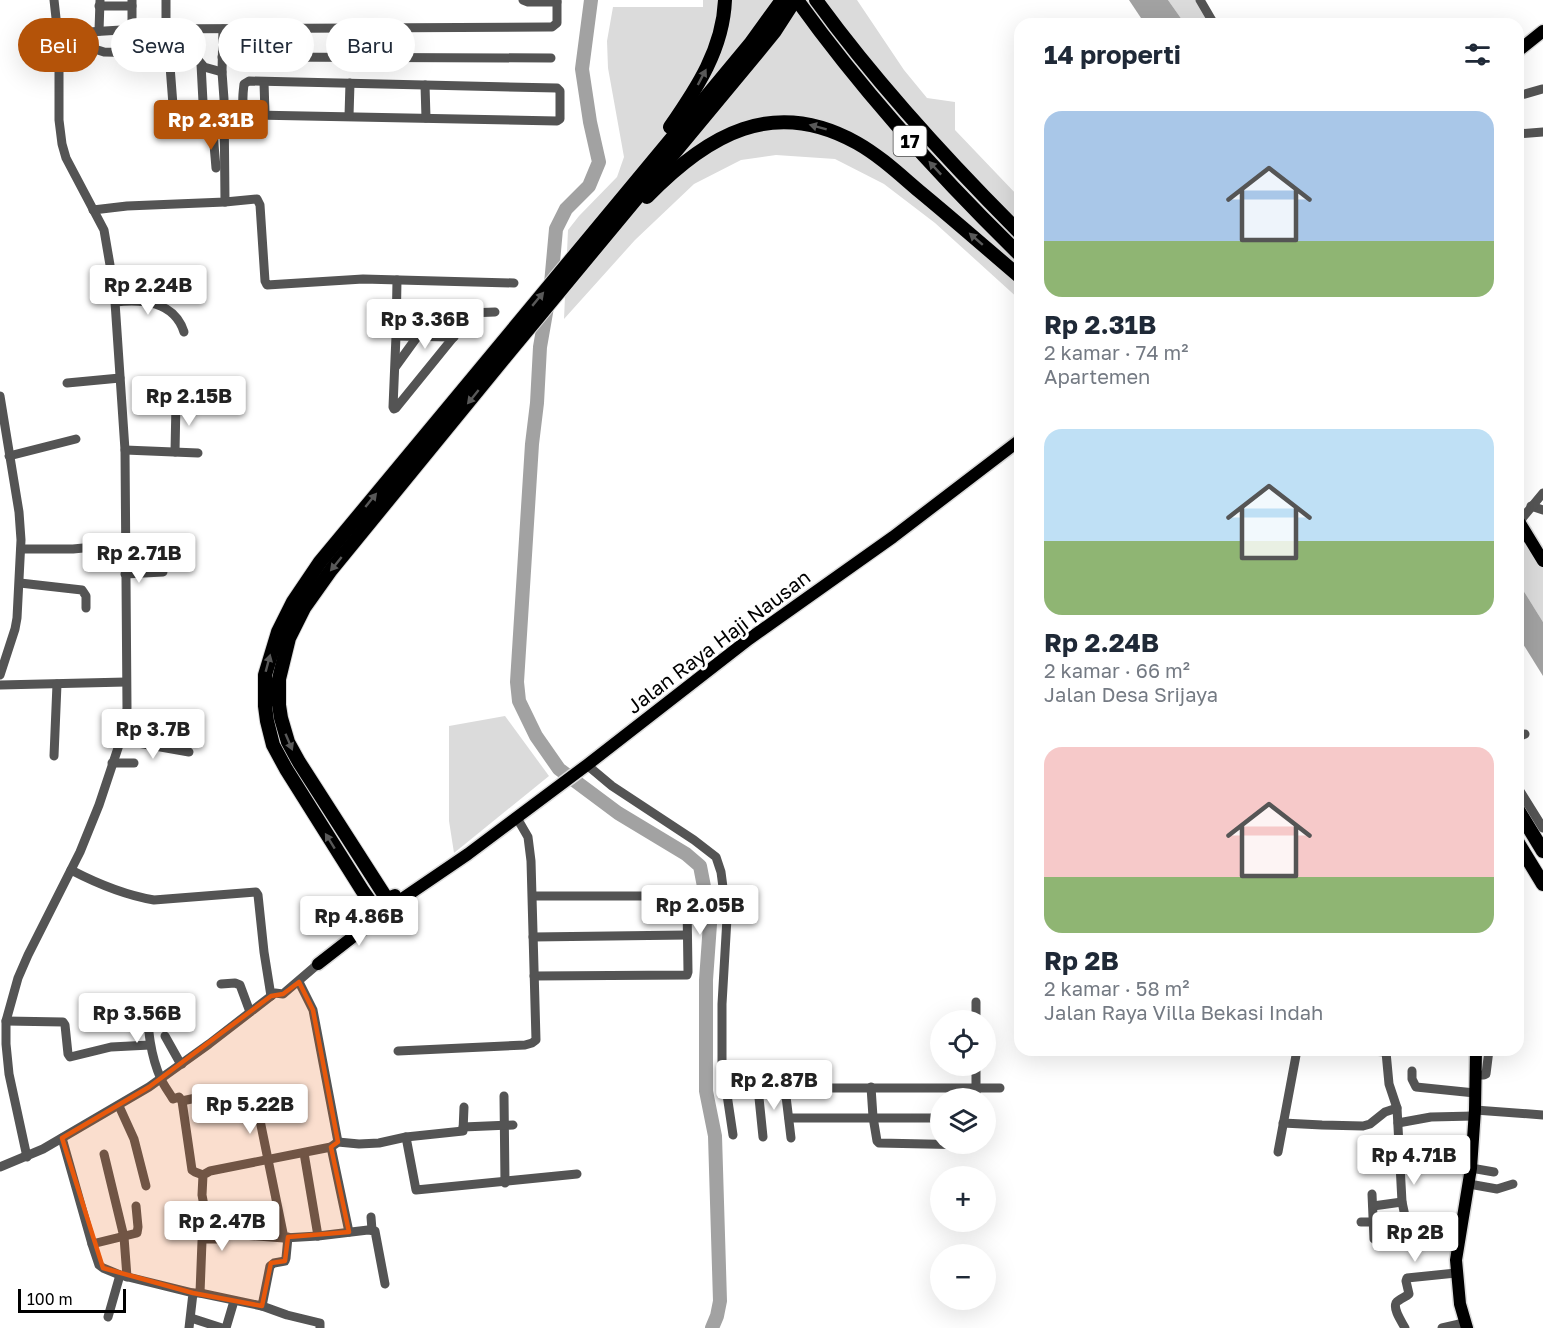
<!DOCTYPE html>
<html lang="id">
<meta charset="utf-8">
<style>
body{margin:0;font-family:"Golos Text",sans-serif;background:#f2f2f3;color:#1f2937;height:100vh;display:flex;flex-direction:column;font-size:22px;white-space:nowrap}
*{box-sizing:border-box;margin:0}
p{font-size:20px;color:#747a83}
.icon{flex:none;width:33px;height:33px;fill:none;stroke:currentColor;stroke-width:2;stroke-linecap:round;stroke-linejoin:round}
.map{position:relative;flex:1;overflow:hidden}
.drawer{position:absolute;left:1014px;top:18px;width:510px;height:1038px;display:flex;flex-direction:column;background:#fff;border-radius:18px;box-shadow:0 6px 24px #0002}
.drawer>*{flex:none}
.banner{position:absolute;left:18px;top:18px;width:570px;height:54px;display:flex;gap:12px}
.controls{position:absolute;left:930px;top:1010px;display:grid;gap:12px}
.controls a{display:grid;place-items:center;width:66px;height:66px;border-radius:50%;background:#fff;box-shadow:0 6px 24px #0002;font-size:30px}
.scale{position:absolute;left:18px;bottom:15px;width:108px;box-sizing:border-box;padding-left:6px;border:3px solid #000;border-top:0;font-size:16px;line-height:21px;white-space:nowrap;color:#000;-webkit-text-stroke:4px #fff;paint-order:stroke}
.price{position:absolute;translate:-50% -51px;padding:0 14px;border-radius:6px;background:#fff;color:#222;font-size:20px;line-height:39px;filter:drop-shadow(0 2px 3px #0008)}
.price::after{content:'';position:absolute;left:50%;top:36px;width:18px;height:14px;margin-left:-9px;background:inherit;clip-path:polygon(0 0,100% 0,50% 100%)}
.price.active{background:#b45309;color:#fff}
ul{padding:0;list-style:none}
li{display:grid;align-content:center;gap:12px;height:318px;padding:0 30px}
li span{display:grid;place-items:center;height:186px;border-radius:18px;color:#555}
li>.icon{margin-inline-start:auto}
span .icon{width:108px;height:108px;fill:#fffc;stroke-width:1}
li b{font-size:26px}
h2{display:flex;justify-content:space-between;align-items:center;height:72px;padding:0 30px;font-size:26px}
.pill{padding:0 21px;border-radius:27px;background:#fff;box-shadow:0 6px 24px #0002;font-size:21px;line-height:54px}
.pill.active{background:#b45309;color:#fff}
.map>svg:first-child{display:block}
.green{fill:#dbdbdb}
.water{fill:#a2a2a2}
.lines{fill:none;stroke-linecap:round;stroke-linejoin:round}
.river{stroke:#a2a2a2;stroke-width:14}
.major-casing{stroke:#dbdbdb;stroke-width:15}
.highway-casing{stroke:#dbdbdb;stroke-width:16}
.minor{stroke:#545454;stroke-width:9}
.major{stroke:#000;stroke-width:12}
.highway{stroke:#000;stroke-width:14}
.oneway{fill:#595959}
.marked{fill:#e8590c;fill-opacity:0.2;stroke:#e8590c;stroke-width:4.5;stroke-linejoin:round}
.labels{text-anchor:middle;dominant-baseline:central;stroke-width:6;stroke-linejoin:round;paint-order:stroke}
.shield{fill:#fff;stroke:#4c4c4c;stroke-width:1.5}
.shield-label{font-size:18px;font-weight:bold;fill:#000}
.street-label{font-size:20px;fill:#000;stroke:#fff}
</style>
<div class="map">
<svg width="1543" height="1328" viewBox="0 0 1543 1328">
<rect width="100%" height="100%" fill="#fff"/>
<g class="green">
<polygon points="703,0 857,0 904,70 927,98 955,102 955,130 1020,198 1020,300 935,223 884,184 835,159 776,155 741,160 694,184 635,240 564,319 568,230 579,216 617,177 624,157 608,68 607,41 613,7 703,7"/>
<polygon points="1168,0 1196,0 1210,24 1185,24"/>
<polygon points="1518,520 1543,561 1543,622 1518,582"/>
<polygon points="505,716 549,776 454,853 449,821 449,726"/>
</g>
<g class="water">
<polygon points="1129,0 1168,0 1185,24 1145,24"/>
<polygon points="1518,582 1543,622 1543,676 1518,636"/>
</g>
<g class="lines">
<polyline class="river" points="591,0 582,69 590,122 599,162 589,186 566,209 556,229 551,284 540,347 537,403 532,444 517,682 519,701 536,736 559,769 618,813 686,854 700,866 706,897 710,924 706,980 706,1091 715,1136 720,1301 717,1316 712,1328"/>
<defs>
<g id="major">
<polyline points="1518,51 1543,31"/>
<polyline points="1518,520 1543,561"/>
<polyline points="357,927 378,902 395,895"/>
<polyline points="318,964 399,901 468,854 587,765 749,639 893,537 1020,440"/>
<polyline points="1467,1328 1460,1304 1456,1260 1471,1168 1475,1110 1476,1050"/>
</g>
<g id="highway">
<path d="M797 0C863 92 939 176 1020 255"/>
<path d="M816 0C877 84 947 160 1020 233"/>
<path d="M670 127C697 88 723 49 725 0"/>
<path d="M647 197C707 135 773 96 857 143 880 156 899 174 919 191 953 219 986 248 1020 277"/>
<polyline points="1518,810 1543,851"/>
<polyline points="1518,843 1543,884"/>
<polyline points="392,907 299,762 288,742 281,718 279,705 279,679 289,638 304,608 331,570 510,351 758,52 775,31 795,0"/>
<polyline points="380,916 362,890 286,769 273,745 267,721 265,706 265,675 278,632 293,602 320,562 750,44 782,0"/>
</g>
</defs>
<use href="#major" class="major-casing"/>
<use href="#highway" class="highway-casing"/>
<g class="minor">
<polyline points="132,0 132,29"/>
<polyline points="166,0 166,28"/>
<polyline points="523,0 528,2 557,2"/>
<polyline points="1200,0 1214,24"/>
<polyline points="99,6 132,6"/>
<polyline points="393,28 393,57"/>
<polyline points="223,29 222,72 224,99 225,202"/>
<polyline points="99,31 100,1"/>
<polyline points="57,34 137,29 548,27 552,27 557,23 557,0"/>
<polyline points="59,45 82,45 104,52 193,54 204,67 222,72"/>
<polyline points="169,53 174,118 178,122 212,121 216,168"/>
<polyline points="222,57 551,58"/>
<polyline points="201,64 204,121"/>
<path d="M249 81 557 88 560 91V119L557 121 248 115 246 114C241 106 243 93 244 84Z"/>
<polyline points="264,82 265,114"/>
<polyline points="425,85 426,118"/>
<polyline points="1518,96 1542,89"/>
<polyline points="349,116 350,83"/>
<polyline points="1518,134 1543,132"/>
<polyline points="93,210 127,206 225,202 257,199 260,205 265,281 267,285 363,279 514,283"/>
<polyline points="397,280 396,336 393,407 394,409 396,408 465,323 469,313"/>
<path d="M115 302C142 299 174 301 184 332"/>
<polyline points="397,311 469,313 495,312"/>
<polyline points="396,336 454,337"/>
<polyline points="396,366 417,337"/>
<polyline points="67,383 120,378"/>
<polyline points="0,396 19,512 21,540 17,618 15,629 0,675"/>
<polyline points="125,450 198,453"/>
<polyline points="175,452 176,402"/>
<polyline points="9,456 76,439"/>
<polyline points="1531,506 1543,510"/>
<polyline points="1519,522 1543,493"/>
<polyline points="21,549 73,549 125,544"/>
<polyline points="125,574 163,572"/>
<polyline points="20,583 82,590 86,596 86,608"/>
<polyline points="0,685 126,682"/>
<polyline points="1518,737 1525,734"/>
<polyline points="121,740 189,752"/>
<polyline points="54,756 57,684"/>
<polyline points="112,763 134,763"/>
<polyline points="587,765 612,786 694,840 716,857 721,872 727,918 722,1004 722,1061 733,1135"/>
<polyline points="1518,788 1543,828"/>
<path d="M71 870C98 884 124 895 154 900L256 892 258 895 264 952 271 996"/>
<polyline points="533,896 682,896 687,904 688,972 687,975 534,976"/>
<polyline points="533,937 687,935"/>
<polyline points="299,982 313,1010 338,1142"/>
<polyline points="221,984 235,983 240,985 250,1012"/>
<path d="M147 1004C148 1029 150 1055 161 1079 164 1086 169 1092 173 1099L179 1097 182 1101 192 1170 195 1172 203 1175"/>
<polyline points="976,1020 976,1002"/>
<polyline points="6,1021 63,1022 65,1025 68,1054 70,1057 111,1047 150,1045"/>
<polyline points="165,1036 179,1061 182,1064"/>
<polyline points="1355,1050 1386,1052 1389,1050"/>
<polyline points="398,1051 525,1045 532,1043 536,1040 531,861 528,837 517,818"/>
<polyline points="1386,1052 1389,1084 1397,1108 1402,1202 1405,1216 1408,1218 1461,1221"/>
<polyline points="1412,1071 1412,1079 1416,1087 1475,1093"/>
<polyline points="1475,1075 1484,1075 1486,1074 1489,1050"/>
<polyline points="871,1087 873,1117 877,1141 879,1143 973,1145 975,1143"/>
<polyline points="758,1088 763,1137"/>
<polyline points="785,1088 791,1138"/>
<polyline points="726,1090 758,1088 1000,1088"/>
<polyline points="504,1096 505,1183"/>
<polyline points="976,1098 976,1065"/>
<polyline points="182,1101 205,1096 213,1101 252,1096 255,1096 284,1238"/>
<polyline points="119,1106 134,1139 146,1186"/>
<polyline points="1475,1110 1543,1115"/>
<polyline points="789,1118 940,1118"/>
<polyline points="1283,1123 1322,1125 1363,1126 1370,1124 1385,1112 1397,1108"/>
<polyline points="1398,1123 1431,1117 1474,1116"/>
<polyline points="463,1127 513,1125"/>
<polyline points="406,1137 416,1190 577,1174"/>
<polyline points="62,1138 92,1244 99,1265 103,1268 120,1275 193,1293 189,1328"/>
<polyline points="331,1147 349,1232"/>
<polyline points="1278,1152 1297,1050"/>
<polyline points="304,1153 318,1236"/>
<polyline points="104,1154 124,1237 127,1277"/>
<polyline points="27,1157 9,1074 6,1044 6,1021 18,978 28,955 80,852 99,805 124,730 127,708 125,450 115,302 110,265 104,230 66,158 62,144 59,120 59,45 54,0"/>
<polyline points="0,1167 43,1149 149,1087 209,1044 275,993 283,994 318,964"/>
<polyline points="1471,1168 1494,1172"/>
<polyline points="1469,1184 1497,1189 1513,1184"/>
<polyline points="1372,1194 1374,1239"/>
<polyline points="1373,1206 1402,1202"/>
<polyline points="371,1217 372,1230"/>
<polyline points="1361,1222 1374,1222"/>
<polyline points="92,1244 137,1233 138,1227 136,1206"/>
<path d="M385 1284 375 1231 368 1230 318 1236 284 1238 242 1235C235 1229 240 1218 236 1211L230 1209 205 1211 202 1195 203 1175 210 1171 331 1147 338 1142 359 1144 379 1143 406 1137 463 1131 464 1107"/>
<polyline points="193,1293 200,1293 262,1306 270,1266 274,1263 285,1261 286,1258 288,1237"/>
<polyline points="200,1293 202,1241 205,1239 218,1239 221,1236 220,1210"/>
<polyline points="262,1306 287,1315 320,1323 320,1328"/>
<polyline points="108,1317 120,1275"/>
<polyline points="191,1318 222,1328"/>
<polyline points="226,1328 234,1301"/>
<path d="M1405 1328C1402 1322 1393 1310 1396 1303 1399 1299 1406 1297 1409 1294L1406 1281 1407 1278 1456 1273"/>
<polyline points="1442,1328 1464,1323"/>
</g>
<use href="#major" class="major"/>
<use href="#highway" class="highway"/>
</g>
<defs><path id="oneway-solid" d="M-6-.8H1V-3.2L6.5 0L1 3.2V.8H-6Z" transform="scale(1.5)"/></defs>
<g class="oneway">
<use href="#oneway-solid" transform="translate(702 77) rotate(-62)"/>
<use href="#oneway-solid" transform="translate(818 127) rotate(-165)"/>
<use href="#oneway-solid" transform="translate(935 168) rotate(-133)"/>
<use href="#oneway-solid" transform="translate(976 239) rotate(-139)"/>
<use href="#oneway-solid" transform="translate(538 299) rotate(-50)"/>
<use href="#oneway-solid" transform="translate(473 397) rotate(129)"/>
<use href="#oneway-solid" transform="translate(371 500) rotate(-51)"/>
<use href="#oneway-solid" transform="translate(336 564) rotate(129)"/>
<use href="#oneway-solid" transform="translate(268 663) rotate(-75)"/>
<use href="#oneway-solid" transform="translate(289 742) rotate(67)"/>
<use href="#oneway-solid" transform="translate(330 841) rotate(-122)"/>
</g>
<path class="marked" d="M299 982 313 1010 338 1142 331 1147 349 1232 288 1237 285 1261 271 1263 262 1306 193 1293 103 1268 62 1138 149 1087 271 996 283 994Z"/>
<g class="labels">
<rect class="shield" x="893.5" y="126" width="33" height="30" rx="4.5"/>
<g class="shield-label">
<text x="910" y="141">17</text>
</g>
<g class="street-label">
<text transform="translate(718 641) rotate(-37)">Jalan Raya Haji Nausan</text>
</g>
</g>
</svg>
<div class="controls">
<a><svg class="icon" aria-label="locate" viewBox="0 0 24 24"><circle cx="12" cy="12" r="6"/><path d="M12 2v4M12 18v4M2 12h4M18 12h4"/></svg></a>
<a><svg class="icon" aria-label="layers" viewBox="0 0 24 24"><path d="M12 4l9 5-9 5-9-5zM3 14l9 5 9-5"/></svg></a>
<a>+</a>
<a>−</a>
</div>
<div class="scale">100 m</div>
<b class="price active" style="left:211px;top:151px">Rp 2.31B</b>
<b class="price" style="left:148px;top:316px">Rp 2.24B</b>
<b class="price" style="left:425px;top:350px">Rp 3.36B</b>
<b class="price" style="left:189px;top:427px">Rp 2.15B</b>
<b class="price" style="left:139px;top:584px">Rp 2.71B</b>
<b class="price" style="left:153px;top:760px">Rp 3.7B</b>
<b class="price" style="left:700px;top:936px">Rp 2.05B</b>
<b class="price" style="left:359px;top:947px">Rp 4.86B</b>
<b class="price" style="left:137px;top:1044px">Rp 3.56B</b>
<b class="price" style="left:774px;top:1111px">Rp 2.87B</b>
<b class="price" style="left:250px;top:1135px">Rp 5.22B</b>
<b class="price" style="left:1414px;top:1186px">Rp 4.71B</b>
<b class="price" style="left:222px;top:1252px">Rp 2.47B</b>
<b class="price" style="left:1415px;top:1263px">Rp 2B</b>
<div class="banner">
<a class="pill active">Beli</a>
<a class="pill">Sewa</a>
<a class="pill">Filter</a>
<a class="pill">Baru</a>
</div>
<section class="drawer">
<h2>14 properti<svg class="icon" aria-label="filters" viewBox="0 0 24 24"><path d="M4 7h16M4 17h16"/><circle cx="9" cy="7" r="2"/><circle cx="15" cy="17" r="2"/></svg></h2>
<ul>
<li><span style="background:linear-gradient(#a9c7e8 70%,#8fb573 0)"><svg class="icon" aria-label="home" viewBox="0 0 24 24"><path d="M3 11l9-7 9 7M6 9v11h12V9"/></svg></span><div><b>Rp 2.31B</b><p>2 kamar · 74 m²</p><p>Apartemen</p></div></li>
<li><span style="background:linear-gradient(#bfe0f5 60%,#8fb573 0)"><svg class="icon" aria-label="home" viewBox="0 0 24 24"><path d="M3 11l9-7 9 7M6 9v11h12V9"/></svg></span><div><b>Rp 2.24B</b><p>2 kamar · 66 m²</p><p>Jalan Desa Srijaya</p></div></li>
<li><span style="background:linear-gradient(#f6c9c9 70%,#8fb573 0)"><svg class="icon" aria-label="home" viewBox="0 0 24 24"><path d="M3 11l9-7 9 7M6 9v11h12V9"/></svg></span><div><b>Rp 2B</b><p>2 kamar · 58 m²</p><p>Jalan Raya Villa Bekasi Indah</p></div></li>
</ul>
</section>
</div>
